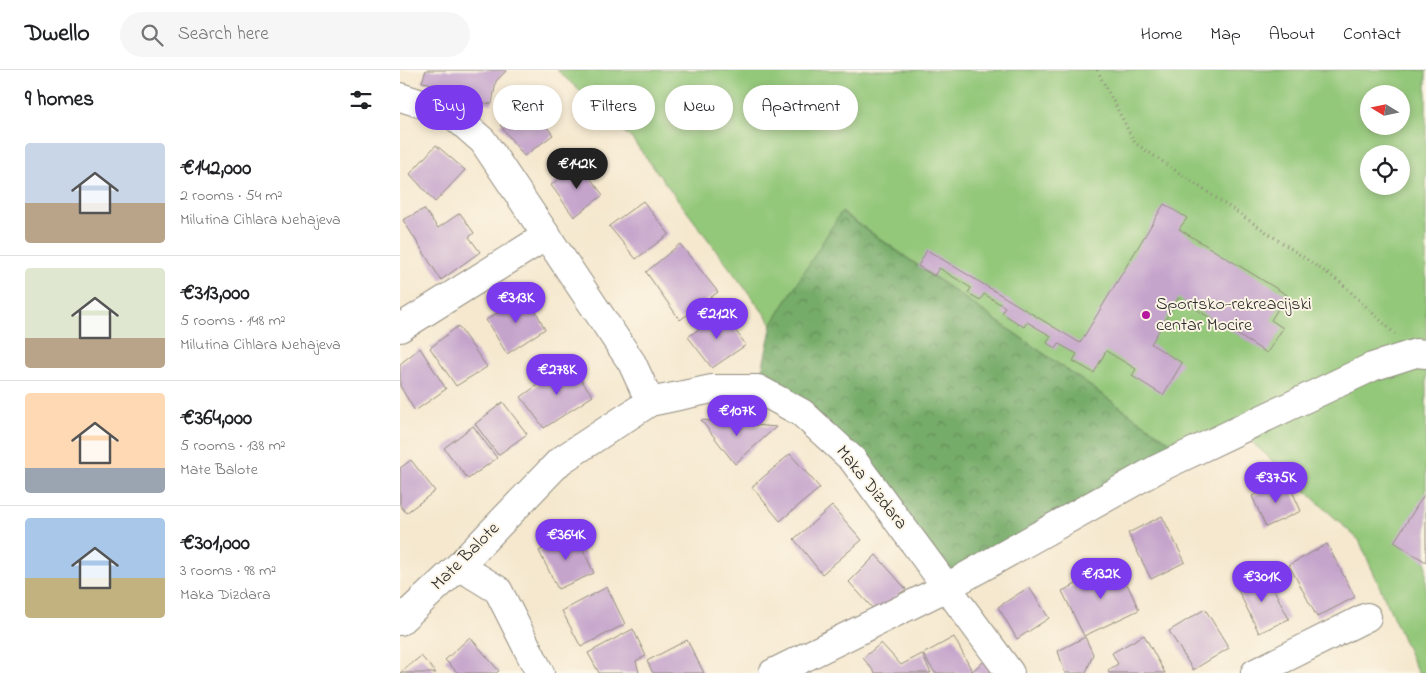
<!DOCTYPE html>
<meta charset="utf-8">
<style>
body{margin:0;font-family:"Indie Flower",sans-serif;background:#f6f6f6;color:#202124;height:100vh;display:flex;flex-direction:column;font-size:19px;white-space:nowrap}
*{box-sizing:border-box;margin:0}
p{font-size:16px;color:#757577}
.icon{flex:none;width:28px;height:28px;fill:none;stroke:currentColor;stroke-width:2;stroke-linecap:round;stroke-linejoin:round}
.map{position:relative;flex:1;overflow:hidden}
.sheet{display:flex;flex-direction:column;background:#fff;width:400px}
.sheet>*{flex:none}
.banner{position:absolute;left:15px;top:15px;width:475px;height:45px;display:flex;gap:10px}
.needle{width:32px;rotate:280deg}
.fabs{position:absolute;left:960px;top:15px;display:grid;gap:10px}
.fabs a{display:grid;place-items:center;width:50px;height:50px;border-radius:50%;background:#fff;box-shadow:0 2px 8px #0003;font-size:25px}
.price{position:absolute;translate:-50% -42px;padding:0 11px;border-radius:18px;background:#7c3aed;color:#fff;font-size:16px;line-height:32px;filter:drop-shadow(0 1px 2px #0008)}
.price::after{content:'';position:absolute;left:50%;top:30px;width:15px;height:11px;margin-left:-8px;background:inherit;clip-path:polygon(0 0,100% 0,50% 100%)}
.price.current{background:#222;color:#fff}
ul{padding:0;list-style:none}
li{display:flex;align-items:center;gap:15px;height:125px;padding:0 25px}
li+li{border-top:1px solid #e0e0e0}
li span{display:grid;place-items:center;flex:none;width:140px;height:100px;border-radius:5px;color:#555}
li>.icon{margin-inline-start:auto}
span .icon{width:60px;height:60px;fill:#fffc;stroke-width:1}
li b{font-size:21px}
h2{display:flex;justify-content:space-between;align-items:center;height:60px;padding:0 25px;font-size:21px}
.pill{padding:0 18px;border-radius:22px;background:#fff;box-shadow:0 2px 8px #0003;font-size:18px;line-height:45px}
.pill.current{background:#7c3aed;color:#fff}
header{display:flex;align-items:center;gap:30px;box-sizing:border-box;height:70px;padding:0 25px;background:#fff;border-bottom:1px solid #e0e0e0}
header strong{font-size:24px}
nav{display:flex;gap:28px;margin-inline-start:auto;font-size:18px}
.search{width:350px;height:45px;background:#f6f6f6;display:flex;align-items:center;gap:12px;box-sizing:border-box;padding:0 18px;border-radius:28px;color:#757577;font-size:19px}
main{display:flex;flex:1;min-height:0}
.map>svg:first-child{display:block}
.green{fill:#93c779;stroke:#5f7952;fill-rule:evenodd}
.forest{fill:url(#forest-crowns);stroke:#506c4a}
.building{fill:#c5a4cc}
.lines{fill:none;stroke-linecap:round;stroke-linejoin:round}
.minor-casing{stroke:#908a7d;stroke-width:30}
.path{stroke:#908a7d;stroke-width:3;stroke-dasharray:1 4;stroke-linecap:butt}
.minor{stroke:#fff;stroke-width:28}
.poi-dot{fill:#b5179e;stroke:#fcf5e5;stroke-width:2}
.labels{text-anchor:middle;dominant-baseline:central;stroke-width:4;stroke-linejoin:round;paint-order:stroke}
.poi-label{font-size:18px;fill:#2b2b2b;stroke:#fcf5e5;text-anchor:start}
.street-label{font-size:18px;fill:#2b2b2b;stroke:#fcf5e5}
</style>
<header>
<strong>Dwello</strong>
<div class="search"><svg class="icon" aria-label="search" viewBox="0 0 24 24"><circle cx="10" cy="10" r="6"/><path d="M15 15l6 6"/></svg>Search here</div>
<nav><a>Home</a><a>Map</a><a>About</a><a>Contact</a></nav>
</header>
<main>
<section class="sheet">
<h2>9 homes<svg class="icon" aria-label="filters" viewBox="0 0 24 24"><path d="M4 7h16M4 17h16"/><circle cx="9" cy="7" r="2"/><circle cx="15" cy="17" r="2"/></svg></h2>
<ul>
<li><span style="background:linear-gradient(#c9d6e8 60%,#b9a48a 0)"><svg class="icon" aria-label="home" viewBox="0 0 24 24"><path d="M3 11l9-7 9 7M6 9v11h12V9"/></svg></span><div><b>€142,000</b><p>2 rooms · 54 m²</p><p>Milutina Cihlara Nehajeva</p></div></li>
<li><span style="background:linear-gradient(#dfe7d0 70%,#b9a48a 0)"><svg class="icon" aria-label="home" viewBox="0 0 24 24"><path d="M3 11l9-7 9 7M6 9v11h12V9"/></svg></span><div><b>€313,000</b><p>5 rooms · 148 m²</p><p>Milutina Cihlara Nehajeva</p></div></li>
<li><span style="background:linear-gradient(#ffd9b3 75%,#9aa5b1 0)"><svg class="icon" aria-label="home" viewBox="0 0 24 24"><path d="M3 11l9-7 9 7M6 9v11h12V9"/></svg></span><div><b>€364,000</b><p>5 rooms · 138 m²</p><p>Mate Balote</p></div></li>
<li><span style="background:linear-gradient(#a9c7e8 60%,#c2b280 0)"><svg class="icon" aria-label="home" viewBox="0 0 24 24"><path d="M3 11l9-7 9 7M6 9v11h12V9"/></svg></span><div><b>€301,000</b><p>3 rooms · 98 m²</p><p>Maka Dizdara</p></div></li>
</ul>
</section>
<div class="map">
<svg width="1026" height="603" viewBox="0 0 1026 603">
<defs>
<pattern id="forest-crowns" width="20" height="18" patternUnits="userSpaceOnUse" patternTransform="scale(1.25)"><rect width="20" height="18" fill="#76ac69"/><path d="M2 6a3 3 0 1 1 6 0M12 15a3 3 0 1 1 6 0" fill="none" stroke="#618c57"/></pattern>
</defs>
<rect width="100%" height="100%" fill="#fcf5e5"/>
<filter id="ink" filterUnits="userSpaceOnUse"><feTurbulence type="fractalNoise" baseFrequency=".02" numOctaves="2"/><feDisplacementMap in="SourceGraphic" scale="10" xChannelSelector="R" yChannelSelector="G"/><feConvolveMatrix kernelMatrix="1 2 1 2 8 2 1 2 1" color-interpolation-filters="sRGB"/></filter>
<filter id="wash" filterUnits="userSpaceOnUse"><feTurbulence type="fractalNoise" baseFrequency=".0096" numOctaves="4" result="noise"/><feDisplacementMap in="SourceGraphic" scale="20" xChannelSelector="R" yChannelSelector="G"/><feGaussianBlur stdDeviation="1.12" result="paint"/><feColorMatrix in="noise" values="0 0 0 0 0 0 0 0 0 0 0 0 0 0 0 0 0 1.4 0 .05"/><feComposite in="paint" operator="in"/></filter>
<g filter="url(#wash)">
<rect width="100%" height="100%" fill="#f5e8cf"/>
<path class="green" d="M157 0H1026V603H1018L959 470 841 362 787 384 442 142 372 254 232 69ZM969 24H1001V56H969ZM969 84H1001V116H969Z"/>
<polygon class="forest" points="441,142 787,384 547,517 453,390 358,319 372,254"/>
<g id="blocks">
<g class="building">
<polygon points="26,0 107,0 96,11 92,34 52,29 49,17 22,12"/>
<polygon points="129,33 153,65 124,86 100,55"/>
<polygon points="36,75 65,100 35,132 10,104"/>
<polygon points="179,93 203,125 174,147 151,115"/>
<polygon points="243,131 269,164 236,189 209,156"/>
<polygon points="764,134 787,148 779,159 887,225 871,250 883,258 867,283 778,228 751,274 782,293 763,325 732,306 736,299 706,281 694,303 673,291 677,284 659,274 656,279 647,273 651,266 627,252 624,257 602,243 605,237 584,224 580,230 568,223 571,218 539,198 534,206 518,196 527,180 680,273"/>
<polygon points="24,139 38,158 60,143 74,163 69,167 80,182 41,210 3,150"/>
<polygon points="280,174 318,222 280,250 246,202"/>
<polygon points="127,224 145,259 107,284 86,250"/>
<polygon points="322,242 346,275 312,298 288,267"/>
<polygon points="58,256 87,297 56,316 30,278"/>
<polygon points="20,278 46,319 15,341 0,316 0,294"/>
<polygon points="168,293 193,326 144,358 121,327"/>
<polygon points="103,332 127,364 98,385 75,354"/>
<polygon points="301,350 376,357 335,394"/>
<polygon points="73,356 97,388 68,409 44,378"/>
<polygon points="390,384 420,418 380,451 352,417"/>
<polygon points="11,390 35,421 6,443 0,435 0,398"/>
<polygon points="887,410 901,441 866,457 852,426"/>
<polygon points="1026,422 1026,492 994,472"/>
<polygon points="432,436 462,470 422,504 394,469"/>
<polygon points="762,446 785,492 751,509 728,463"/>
<polygon points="174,461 194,503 158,519 139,481"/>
<polygon points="927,474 955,527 917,547 889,495"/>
<polygon points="476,485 506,519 476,542 449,512"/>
<polygon points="718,494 739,540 684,566 662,521"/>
<polygon points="865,502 889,549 859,563 836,516"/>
<polygon points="207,517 225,554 181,577 162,541"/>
<polygon points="629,517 649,548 617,569 598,537"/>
<polygon points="805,539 829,578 793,600 769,561"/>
<polygon points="233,559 246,586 236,591 239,603 199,603 188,583"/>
<polygon points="744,565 765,603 709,603 708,600 718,594 712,583"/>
<polygon points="70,567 99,601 96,603 58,603 45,590"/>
<polygon points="554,567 572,601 568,603 535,603 523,584"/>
<polygon points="685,567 693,584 686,603 665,603 658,581"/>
<polygon points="287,570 304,603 253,603 247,591"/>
<polygon points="481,573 501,595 522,584 531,603 475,603 463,588"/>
<polygon points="21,586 36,603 0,603"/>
<polygon points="587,589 597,603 573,603 572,601"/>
</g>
</g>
</g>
<g filter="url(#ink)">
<use href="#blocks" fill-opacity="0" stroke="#908a7d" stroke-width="1"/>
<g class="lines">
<defs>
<g id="minor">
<polyline points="0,27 51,43 83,71 232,293 250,332"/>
<polyline points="0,258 146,166"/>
<polyline points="59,496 98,520 140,603"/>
<polyline points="0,551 59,496 160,391 250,332 312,319 358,319 402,343 453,390 610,603"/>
<polyline points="373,603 547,517 757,399 972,297 1016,283 1026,284"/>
<polyline points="855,603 967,547"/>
</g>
</defs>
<use href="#minor" class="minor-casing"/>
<g class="path">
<polyline points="375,0 376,0"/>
<polyline points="697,0 735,73 940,212 995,264"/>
</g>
<use href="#minor" class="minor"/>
</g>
</g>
<circle class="poi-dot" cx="746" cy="245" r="5"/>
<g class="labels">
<g class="poi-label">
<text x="756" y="235">Sportsko-rekreacijski<tspan x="756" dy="21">centar Mocire</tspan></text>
</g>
<g class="street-label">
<text transform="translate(471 418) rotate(51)">Maka Dizdara</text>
<text transform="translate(66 487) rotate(-45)">Mate Balote</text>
</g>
</g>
</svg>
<div class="fabs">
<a><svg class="needle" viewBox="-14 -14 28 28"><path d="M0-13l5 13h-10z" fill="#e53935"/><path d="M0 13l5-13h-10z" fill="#757577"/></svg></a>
<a><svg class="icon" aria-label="locate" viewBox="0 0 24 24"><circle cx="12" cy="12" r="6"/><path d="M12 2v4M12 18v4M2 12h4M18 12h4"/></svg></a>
</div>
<b class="price current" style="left:177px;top:120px">€142K</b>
<b class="price" style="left:116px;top:254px">€313K</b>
<b class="price" style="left:317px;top:270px">€212K</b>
<b class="price" style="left:157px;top:326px">€278K</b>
<b class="price" style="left:337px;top:367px">€107K</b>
<b class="price" style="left:876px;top:434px">€375K</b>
<b class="price" style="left:166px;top:491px">€364K</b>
<b class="price" style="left:701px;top:530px">€132K</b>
<b class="price" style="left:862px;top:533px">€301K</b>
<div class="banner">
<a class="pill current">Buy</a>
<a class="pill">Rent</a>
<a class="pill">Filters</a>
<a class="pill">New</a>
<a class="pill">Apartment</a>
</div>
</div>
</main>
